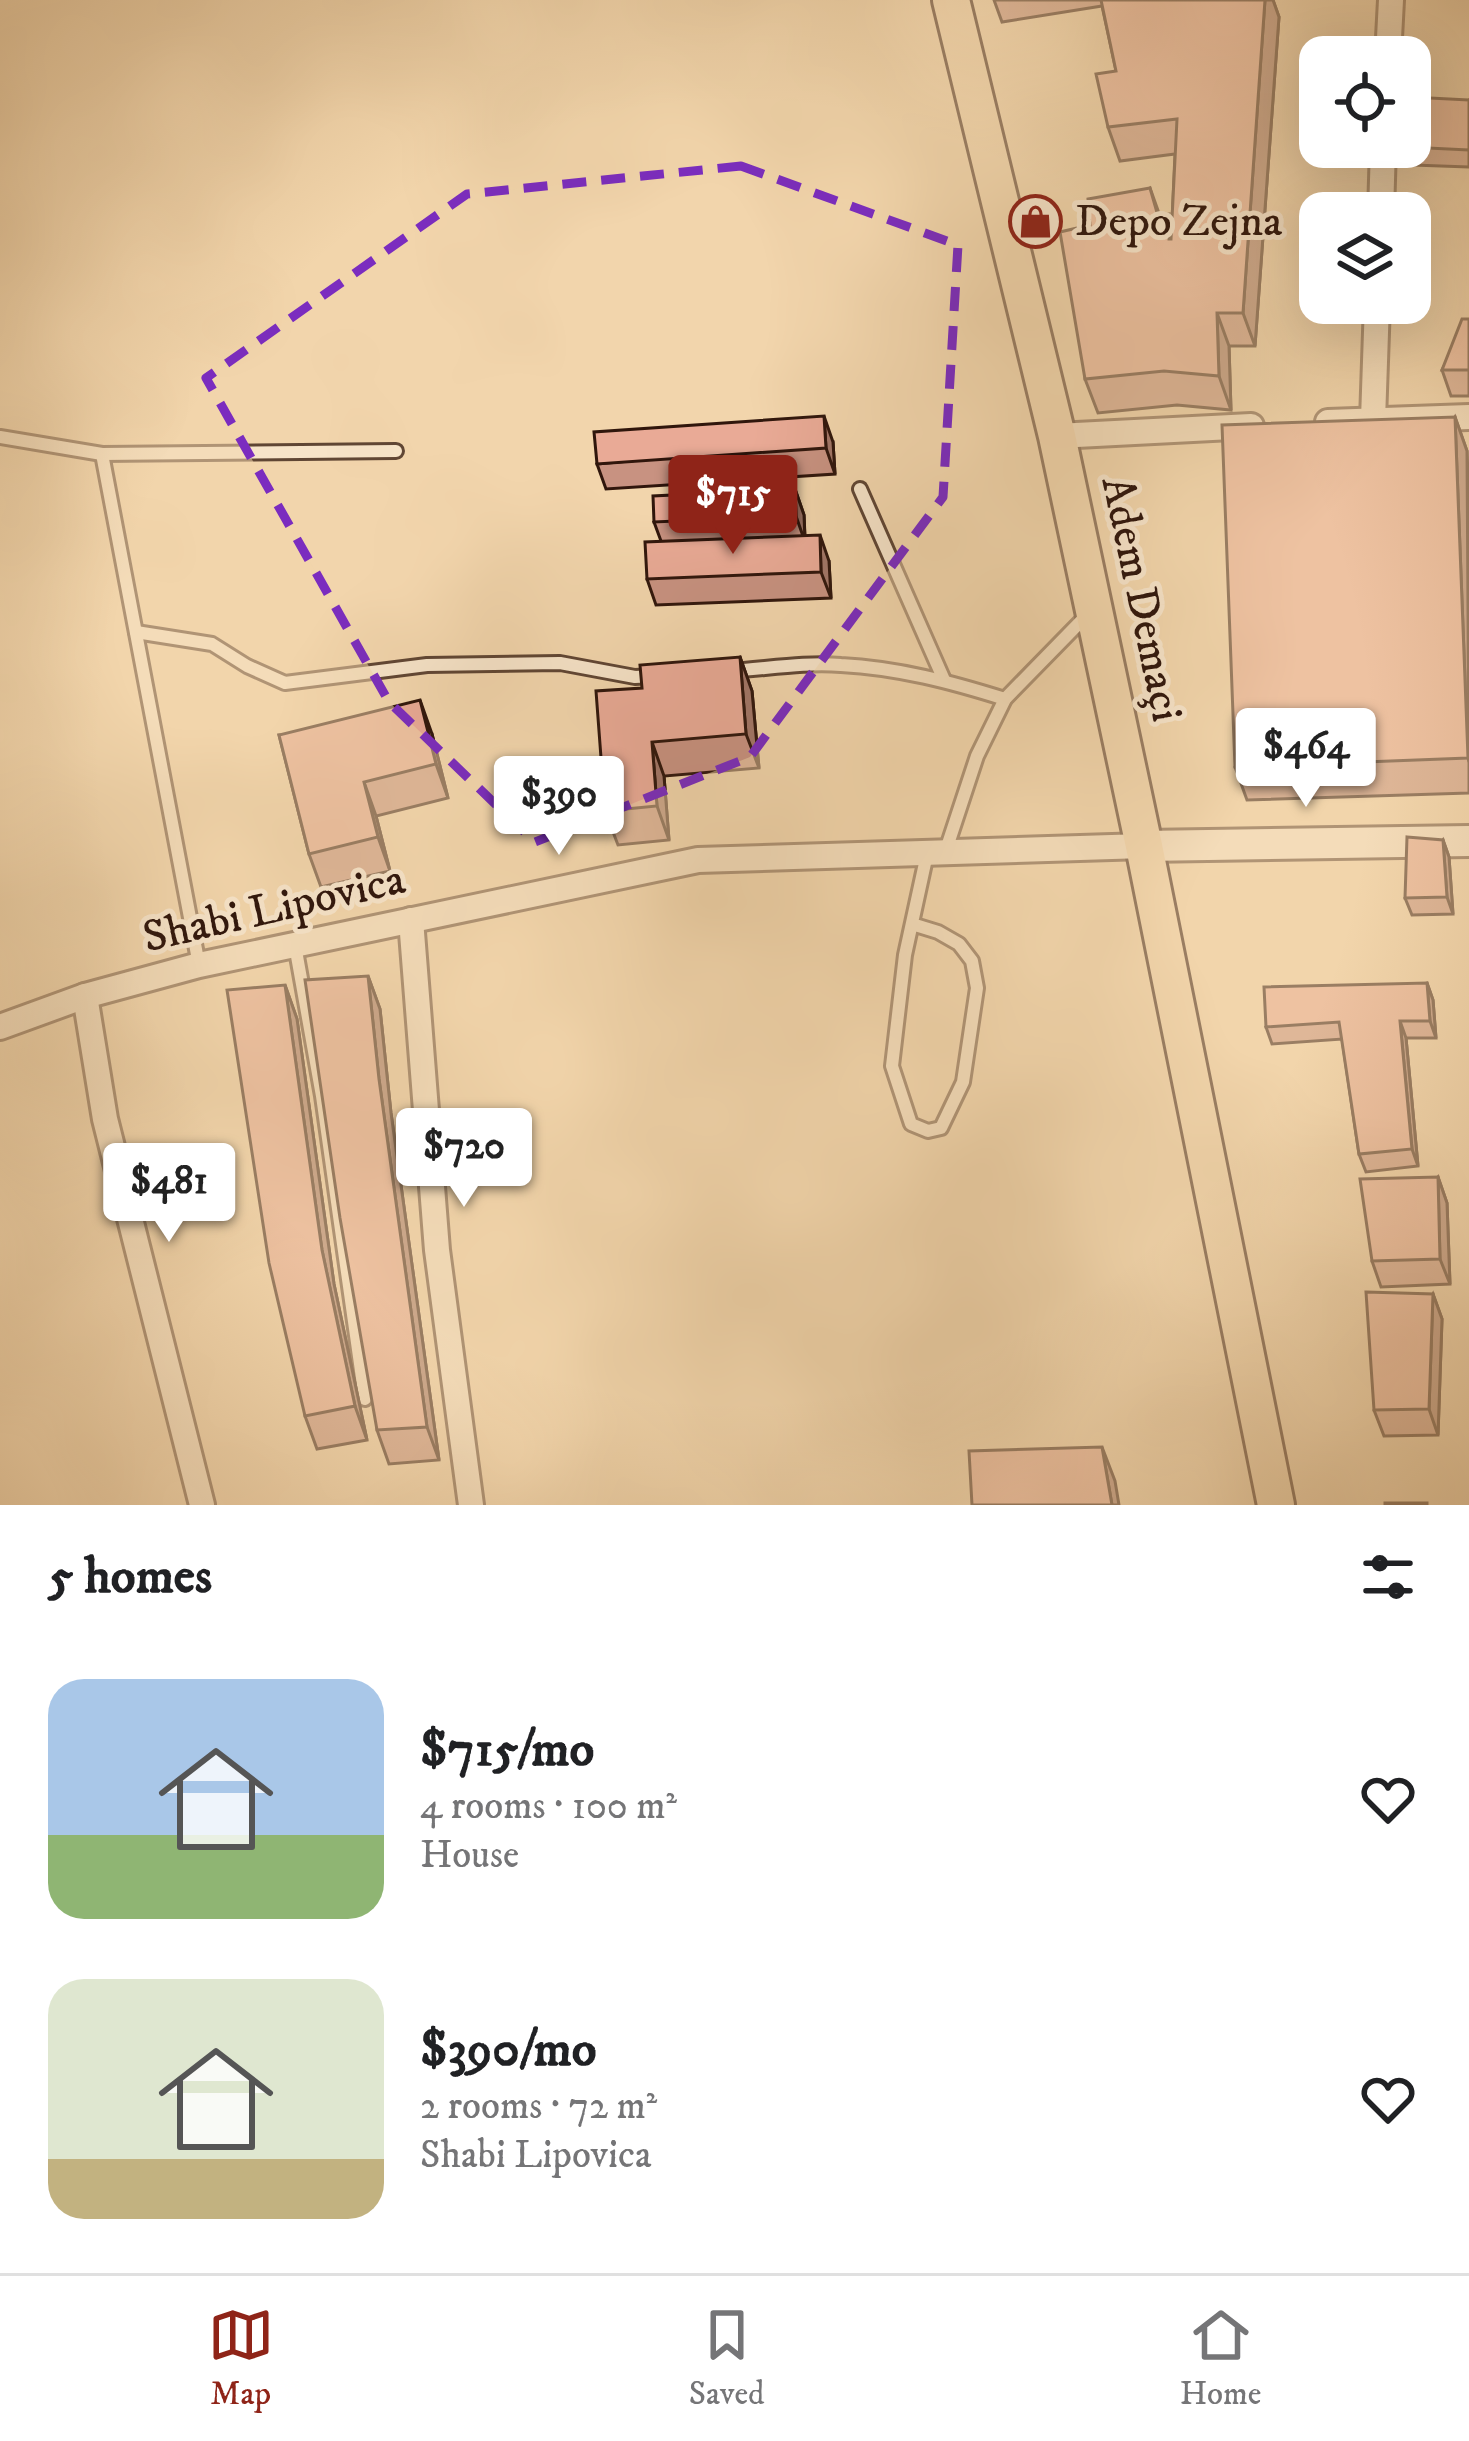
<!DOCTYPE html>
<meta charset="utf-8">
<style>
body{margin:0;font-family:"IM FELL DW Pica",serif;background:#f6f6f6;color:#202124;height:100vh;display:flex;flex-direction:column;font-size:45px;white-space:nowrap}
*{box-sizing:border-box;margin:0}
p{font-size:39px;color:#757577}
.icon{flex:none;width:66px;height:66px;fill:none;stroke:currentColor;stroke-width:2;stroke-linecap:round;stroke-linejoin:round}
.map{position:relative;height:1505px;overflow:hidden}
.drawer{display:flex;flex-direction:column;background:#fff;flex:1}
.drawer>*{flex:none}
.buttons{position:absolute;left:1299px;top:36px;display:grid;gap:24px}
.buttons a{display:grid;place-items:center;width:132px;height:132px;border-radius:24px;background:#fff;box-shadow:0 12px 48px #0002;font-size:60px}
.price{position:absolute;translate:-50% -102px;padding:0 27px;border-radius:12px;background:#fff;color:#222;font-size:39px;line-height:78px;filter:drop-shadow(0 3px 6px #0008)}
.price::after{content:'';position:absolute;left:50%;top:72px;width:36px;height:27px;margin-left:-18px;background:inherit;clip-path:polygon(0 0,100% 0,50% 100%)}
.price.on{background:#8f2418;color:#fff}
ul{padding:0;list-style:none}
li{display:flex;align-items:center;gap:36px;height:300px;padding:0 48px}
li span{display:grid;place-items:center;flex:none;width:336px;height:240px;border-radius:36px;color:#555}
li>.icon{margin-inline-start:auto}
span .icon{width:144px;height:144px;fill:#fffc;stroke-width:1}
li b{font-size:51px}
h2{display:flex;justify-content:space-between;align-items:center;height:144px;padding:0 48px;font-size:51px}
.tab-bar{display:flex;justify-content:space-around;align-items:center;height:168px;border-top:3px solid #e0e0e0;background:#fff;font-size:33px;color:#757577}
.tab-bar a{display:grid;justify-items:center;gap:6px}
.tab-bar .on{color:#8f2418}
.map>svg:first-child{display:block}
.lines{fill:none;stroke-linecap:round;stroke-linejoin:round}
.service-casing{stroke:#604634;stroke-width:18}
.minor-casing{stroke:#604634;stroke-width:30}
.tertiary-casing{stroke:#604634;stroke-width:36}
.primary-casing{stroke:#30160c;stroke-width:42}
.service{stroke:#f7e4c9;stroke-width:12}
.minor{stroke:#f7e4c9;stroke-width:24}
.tertiary{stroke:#f7e4c9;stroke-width:30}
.primary{stroke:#f2d5ac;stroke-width:36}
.wall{fill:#c89281;stroke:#30160c;stroke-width:3}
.shaded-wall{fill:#a37769;stroke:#30160c;stroke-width:3}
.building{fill:#e9aa96;stroke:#30160c;stroke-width:3}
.marked{fill:none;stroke:#7b2cbf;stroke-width:9;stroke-dasharray:24 15;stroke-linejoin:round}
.labels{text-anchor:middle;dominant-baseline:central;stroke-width:10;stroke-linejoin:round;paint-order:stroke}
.poi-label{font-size:45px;fill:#30160c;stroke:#f7e4c9;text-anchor:start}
.street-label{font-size:45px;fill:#30160c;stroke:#f7e4c9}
</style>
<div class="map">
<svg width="1469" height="1505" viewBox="0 0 1469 1505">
<rect width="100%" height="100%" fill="#f2d5ac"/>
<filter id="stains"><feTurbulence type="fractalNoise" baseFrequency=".00167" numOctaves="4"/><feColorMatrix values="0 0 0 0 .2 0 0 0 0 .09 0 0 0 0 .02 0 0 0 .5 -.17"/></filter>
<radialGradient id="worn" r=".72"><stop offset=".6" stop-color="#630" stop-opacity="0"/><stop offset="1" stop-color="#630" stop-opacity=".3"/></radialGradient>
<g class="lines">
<defs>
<g id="service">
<polyline points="0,437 102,454 396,451"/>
<polyline points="102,454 199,965"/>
<polyline points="860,489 944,680"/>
<polyline points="136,632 212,644 247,666 285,683 427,665 560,663 635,677 654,676"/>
<path d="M729 671C765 669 804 662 841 665 898 668 951 682 1005 699"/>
<polyline points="945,853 977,756 1005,699 1089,613"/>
<polyline points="912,924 938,932 959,944 972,961 977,988 963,1082 941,1128 928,1131 911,1124 892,1066 905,955 927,854"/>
<polyline points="295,945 322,1096 365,1399"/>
</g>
<g id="minor">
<polyline points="1388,57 1391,0"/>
<polyline points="1381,213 1383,147"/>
<polyline points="1373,420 1377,303"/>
<polyline points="1328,422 1469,417"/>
<polyline points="1057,436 1251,426"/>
<polyline points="411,920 437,1250 471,1505"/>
<polyline points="85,996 105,1119 202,1505"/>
<polyline points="0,1027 85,996 199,965 698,860 1144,846"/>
</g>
<polyline id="tertiary" points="1144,846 1469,841"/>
<polyline id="primary" points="951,0 1057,436 1144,846 1276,1505"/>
</defs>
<use href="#service" class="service-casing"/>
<use href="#minor" class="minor-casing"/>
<use href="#tertiary" class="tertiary-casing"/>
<use href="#primary" class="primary-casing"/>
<use href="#service" class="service"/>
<use href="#minor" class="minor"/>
<use href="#tertiary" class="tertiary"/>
<use href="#primary" class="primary"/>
</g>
<g class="wall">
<polygon points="994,0 1273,0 1279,17 1255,346 1229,346 1231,410 1177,405 1098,413 1085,379 1090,225 1150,188 1160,216 1172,220 1175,154 1120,161 1108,127 1116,71 1102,6 1002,22"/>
<polygon points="1469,100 1469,167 1413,165 1407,147"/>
<polygon points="1469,319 1469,396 1451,396 1442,370"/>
<polygon points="1455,417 1467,451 1469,499 1469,793 1247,800 1235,767"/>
<polygon points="833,442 835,474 606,489 597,464"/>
<polygon points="795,489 804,515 805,536 829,561 831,598 656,605 647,579 661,541 654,522"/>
<polygon points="740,657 752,691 759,768 664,776 669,840 618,845 605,811 642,688"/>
<polygon points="432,734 448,798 376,816 390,871 321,887 309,854 279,735"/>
<polygon points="1443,840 1449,857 1453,914 1412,915 1405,898"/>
<polygon points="368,976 380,1009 391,1113 439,1460 389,1464 377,1430"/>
<polygon points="1427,983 1433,1000 1436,1038 1406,1038 1418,1166 1366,1172 1359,1154 1342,1039 1272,1044 1266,1027"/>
<polygon points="285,985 297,1019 334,1284 367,1440 317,1449 305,1416"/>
<polygon points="1438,1177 1447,1203 1450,1284 1381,1287 1372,1261"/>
<polygon points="1433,1294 1442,1319 1438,1435 1384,1436 1374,1410"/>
</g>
<g class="shaded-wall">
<polygon points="1265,0 1273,0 1279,17 1255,346 1243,313"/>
<polygon points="1217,313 1229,346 1231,410 1219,376"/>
<polygon points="824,416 833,442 835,474 826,448"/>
<polygon points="1455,417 1467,451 1469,762 1468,758"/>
<polygon points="795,489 804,515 805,542 796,516"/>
<polygon points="820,535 829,561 831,598 821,572"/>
<polygon points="740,657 752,691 759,768 746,734"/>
<polygon points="420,700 432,734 448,798 436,764"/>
<polygon points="652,742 664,776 669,840 657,806"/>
<polygon points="364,782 376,816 390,871 378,837"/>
<polygon points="1443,840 1449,857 1453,914 1447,897"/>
<polygon points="368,976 380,1009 391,1113 439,1460 427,1427 379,1079"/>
<polygon points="1427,983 1433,1000 1436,1038 1430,1021"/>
<polygon points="285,985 297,1019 334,1284 367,1440 355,1406 322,1250"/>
<polygon points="1400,1021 1406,1038 1418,1166 1412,1149"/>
<polygon points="1438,1177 1447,1203 1450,1284 1440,1259"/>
<polygon points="1433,1294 1442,1319 1438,1435 1429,1409"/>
<polygon points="1102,1447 1115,1481 1119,1505 1112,1505"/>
</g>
<g class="building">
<polygon points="1101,0 1265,0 1243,313 1217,313 1219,376 1164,371 1085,379 1060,232 1090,225 1088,199 1150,188 1158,216 1169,214 1169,239 1171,239 1177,119 1108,127 1096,74 1116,71"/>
<polygon points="1410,97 1469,100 1469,150 1407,147 1410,147"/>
<polygon points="1462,319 1469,319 1469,370 1442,370"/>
<polygon points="824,416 826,448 597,464 594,432"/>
<polygon points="1455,417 1468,758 1235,767 1222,425"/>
<polygon points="795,489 796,516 654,522 653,496"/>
<polygon points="820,535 821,572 647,579 645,542"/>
<polygon points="740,657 746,734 652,742 657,806 605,811 596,691 642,688 640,665"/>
<polygon points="420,700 436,764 364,782 378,837 309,854 279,735"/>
<polygon points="1407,837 1443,840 1447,897 1405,898"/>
<polygon points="368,976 379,1079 427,1427 377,1430 340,1218 305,980"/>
<polygon points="1427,983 1430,1021 1400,1021 1412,1149 1359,1154 1339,1022 1266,1027 1264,987"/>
<polygon points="285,985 322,1250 355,1406 305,1416 269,1263 227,990"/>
<polygon points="1438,1177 1440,1259 1372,1261 1360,1179"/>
<polygon points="1366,1292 1433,1294 1429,1409 1374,1410"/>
<polygon points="1102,1447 1112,1505 972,1505 969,1451"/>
<rect x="1385" y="1503" width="42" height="2"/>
</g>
<path d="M0 0H1469V1505H0ZM741 166 958 245 943 497 750 757 535 842 389 702 206 378 467 194Z" fill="#f2d5ac" fill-opacity=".55" fill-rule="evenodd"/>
<path class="marked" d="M741 166 958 245 943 497 750 757 535 842 389 702 206 378 467 194Z"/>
<defs>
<symbol id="shop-ring" viewBox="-11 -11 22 22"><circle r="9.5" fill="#f7e4c9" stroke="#8f2418" stroke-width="1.5"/><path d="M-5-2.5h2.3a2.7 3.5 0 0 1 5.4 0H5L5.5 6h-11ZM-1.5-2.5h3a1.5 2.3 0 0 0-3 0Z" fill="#8f2418"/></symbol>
</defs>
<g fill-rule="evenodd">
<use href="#shop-ring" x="1006" y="192" width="59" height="59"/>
</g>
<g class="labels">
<g class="poi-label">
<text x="1075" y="222">Depo Zejna</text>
</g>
<g class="street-label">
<text transform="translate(1141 599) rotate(78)">Adem Demaçi</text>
<text transform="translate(274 909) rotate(-13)">Shabi Lipovica</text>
</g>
</g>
<rect width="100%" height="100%" filter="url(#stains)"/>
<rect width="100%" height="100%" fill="url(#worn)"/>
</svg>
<div class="buttons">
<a><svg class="icon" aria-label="locate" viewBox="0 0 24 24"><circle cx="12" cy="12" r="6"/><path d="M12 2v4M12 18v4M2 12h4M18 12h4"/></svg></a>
<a><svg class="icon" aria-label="layers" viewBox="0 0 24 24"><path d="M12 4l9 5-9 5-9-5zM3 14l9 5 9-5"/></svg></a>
</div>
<b class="price on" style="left:733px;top:557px">$715</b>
<b class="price" style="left:1306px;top:810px">$464</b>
<b class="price" style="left:559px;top:858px">$390</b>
<b class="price" style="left:464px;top:1210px">$720</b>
<b class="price" style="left:169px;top:1245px">$481</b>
</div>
<section class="drawer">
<h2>5 homes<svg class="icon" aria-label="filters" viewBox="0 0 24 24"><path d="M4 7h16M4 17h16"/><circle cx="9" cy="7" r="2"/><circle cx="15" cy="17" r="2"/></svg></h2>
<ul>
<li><span style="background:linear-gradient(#a9c7e8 65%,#8fb573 0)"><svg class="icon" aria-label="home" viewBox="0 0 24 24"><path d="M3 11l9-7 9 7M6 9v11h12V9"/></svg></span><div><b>$715/mo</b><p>4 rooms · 100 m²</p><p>House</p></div><svg class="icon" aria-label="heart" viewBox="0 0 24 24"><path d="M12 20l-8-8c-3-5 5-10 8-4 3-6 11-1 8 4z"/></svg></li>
<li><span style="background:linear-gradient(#dfe7d0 75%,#c2b280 0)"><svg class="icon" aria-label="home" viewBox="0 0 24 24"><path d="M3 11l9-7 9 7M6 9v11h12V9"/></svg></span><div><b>$390/mo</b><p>2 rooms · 72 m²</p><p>Shabi Lipovica</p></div><svg class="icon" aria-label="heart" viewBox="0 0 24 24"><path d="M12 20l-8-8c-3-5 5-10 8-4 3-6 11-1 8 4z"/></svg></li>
</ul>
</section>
<nav class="tab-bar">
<a class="on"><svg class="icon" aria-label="map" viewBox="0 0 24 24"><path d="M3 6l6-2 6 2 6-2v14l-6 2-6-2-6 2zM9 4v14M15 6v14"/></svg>Map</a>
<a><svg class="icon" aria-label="saved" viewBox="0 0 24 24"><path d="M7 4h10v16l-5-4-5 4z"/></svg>Saved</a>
<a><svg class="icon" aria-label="home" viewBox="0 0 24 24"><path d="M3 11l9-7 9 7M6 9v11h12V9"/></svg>Home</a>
</nav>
